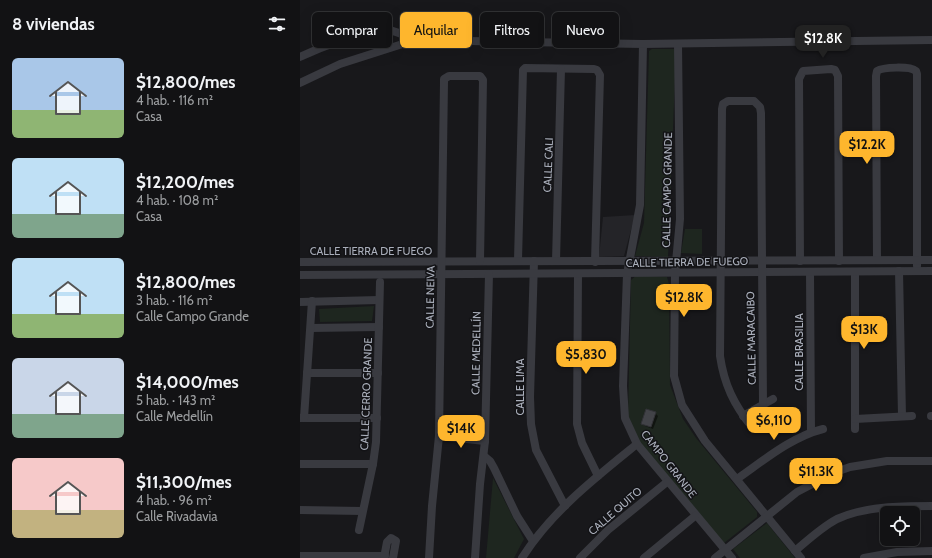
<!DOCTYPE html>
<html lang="es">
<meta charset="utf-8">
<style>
body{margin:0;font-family:Cabin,sans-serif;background:#1f2022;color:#f1f3f6;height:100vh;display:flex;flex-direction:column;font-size:15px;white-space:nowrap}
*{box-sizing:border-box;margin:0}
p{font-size:13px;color:#9c9ea0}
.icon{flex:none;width:22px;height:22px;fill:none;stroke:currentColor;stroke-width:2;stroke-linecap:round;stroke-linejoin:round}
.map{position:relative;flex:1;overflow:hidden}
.details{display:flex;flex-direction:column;background:#121214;width:300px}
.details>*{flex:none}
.banner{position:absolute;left:12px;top:12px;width:380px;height:36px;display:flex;gap:8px}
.buttons{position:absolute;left:580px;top:506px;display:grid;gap:8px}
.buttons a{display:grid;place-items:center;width:40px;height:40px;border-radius:6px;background:#121214;box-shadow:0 4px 16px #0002,0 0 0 1px #313234;font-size:20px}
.price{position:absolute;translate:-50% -34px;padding:0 9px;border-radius:8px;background:#feb62d;color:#111;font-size:13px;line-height:26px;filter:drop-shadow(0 1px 2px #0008)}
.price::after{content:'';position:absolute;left:50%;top:24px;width:12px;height:9px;margin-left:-6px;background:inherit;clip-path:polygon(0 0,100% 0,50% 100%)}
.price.on{background:#222;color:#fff}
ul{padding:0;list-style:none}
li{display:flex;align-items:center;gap:12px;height:100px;padding:0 12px}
li span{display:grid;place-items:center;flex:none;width:112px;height:80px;border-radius:6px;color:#555}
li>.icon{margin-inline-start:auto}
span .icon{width:48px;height:48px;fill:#fffc;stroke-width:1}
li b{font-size:17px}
h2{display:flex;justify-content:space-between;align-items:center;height:48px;padding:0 12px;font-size:17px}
.chip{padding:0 14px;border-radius:6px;background:#121214;box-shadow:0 4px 16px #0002,0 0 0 1px #313234;font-size:14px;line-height:36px}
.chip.on{background:#feb62d;color:#111}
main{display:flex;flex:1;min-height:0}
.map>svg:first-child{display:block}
.built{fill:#242428}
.green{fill:#1e261f}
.shadow{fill:#0007}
.building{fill:#424348;stroke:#323237}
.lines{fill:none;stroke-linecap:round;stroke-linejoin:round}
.minor{stroke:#393a40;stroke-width:8}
.labels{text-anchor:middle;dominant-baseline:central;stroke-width:3;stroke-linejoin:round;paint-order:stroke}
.street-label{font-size:11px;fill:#aaafbb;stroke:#131316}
</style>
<main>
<section class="details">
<h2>8 viviendas<svg class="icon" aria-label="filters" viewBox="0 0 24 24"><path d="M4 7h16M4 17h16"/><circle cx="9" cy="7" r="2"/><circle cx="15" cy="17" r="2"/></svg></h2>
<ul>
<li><span style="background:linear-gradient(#a9c7e8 65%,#8fb573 0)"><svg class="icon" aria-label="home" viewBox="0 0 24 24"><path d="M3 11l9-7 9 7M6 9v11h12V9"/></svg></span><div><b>$12,800/mes</b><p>4 hab. · 116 m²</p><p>Casa</p></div></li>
<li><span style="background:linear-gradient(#bfe0f5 70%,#7fa58c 0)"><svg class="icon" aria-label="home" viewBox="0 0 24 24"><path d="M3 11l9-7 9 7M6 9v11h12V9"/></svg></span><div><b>$12,200/mes</b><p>4 hab. · 108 m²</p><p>Casa</p></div></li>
<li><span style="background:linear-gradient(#bfe0f5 70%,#8fb573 0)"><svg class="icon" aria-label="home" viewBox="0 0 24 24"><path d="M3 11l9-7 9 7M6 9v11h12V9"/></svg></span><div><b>$12,800/mes</b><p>3 hab. · 116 m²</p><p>Calle Campo Grande</p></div></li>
<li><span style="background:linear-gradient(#c9d6e8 70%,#7fa58c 0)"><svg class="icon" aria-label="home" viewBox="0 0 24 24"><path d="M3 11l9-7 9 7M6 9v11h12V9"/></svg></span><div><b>$14,000/mes</b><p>5 hab. · 143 m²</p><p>Calle Medellín</p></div></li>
<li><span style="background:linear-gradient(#f6c9c9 65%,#c2b280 0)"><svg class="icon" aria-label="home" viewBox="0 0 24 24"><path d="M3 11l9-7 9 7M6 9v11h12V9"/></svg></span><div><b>$11,300/mes</b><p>4 hab. · 96 m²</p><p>Calle Rivadavia</p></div></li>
</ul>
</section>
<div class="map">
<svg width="632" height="558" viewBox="0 0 632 558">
<rect width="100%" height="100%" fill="#18181b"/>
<polygon class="built" points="335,215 324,256 299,257 303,217"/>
<g class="green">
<polygon points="352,49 374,49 376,52 368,257 335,256 344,223 349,51"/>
<polygon points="385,229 402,229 402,254 381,253"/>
<polygon points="337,275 367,277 369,284 370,385 383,419 396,438 457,512 457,517 424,543 340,444 328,416 331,280"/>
<polygon points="74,306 72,321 20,322 19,309"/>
<polygon points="193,478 224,539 214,558 186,558"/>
<polygon points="467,523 495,558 440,558 433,549"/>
</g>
<polygon class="shadow" points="355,413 358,416 353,429 345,426 342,423"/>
<polygon class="building" points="346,409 356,412 351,427 341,424"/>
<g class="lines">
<g class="minor">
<polyline points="343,44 340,205 327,274 323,386 325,418 337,444 432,558"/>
<polyline points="378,44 380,219 375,273 374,376 382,405 405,441 501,558"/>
<path d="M0 57C19 48 68 28 88 30 97 31 106 36 115 40L343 44 632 40"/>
<polyline points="0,83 40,64 115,40"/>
<polyline points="218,260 223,70 225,68 294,69 297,70 300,75 295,262"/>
<path d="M577 260 576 76 577 71C583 67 610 66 616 71L617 74V266"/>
<polyline points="234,261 230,397 231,424 236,450 265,506"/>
<polyline points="256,261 261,69"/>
<polyline points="500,261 499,79 503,71 531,69 535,70 538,76 539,261"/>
<polyline points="0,262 632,260"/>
<polyline points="599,271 602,416"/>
<polyline points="510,272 511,432"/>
<polyline points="555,272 555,429"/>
<polyline points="278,274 277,424 282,443 298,476"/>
<polyline points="0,275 632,271"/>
<polyline points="0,302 79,300"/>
<polyline points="11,328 79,327"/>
<polyline points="7,373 78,373"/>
<polyline points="443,416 473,399"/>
<polyline points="631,416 632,416"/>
<polyline points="0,418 77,418"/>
<polyline points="4,418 12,301"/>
<polyline points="555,419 612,416"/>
<path d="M452 427C434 405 424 384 420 356L422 109 423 104 428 101H454L460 107 461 113 463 404"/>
<polyline points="139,436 185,441"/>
<polyline points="184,456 190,461 194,468 217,516 233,541"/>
<polyline points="0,464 73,464"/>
<path d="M437 479C463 461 491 437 523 429"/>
<polyline points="0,510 62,511"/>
<polyline points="59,530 73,464 76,442 80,282"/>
<path d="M495 551C509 539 522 527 537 519 566 506 601 506 632 506"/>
<polyline points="0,556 85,556"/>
<polyline points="84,558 87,542 91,538 96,541 93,558"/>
<polyline points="129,558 132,506 139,436 144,82 144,79 149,76 180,76 183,80 180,261"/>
<polyline points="175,558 180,484 185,441 189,274"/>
<path d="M222 558C251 512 295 478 337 444"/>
<polyline points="280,558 308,530 367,482"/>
<polyline points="344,558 395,516"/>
<polyline points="415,558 497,492 533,473 550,467 587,461 632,461"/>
<polyline points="564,558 597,552 632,551"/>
</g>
</g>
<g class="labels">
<g class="street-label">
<text transform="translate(248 165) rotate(-88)">CALLE CALI</text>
<text transform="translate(367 190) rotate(-89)">CALLE CAMPO GRANDE</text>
<text x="71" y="251">CALLE TIERRA DE FUEGO</text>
<text transform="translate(387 262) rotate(-1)">CALLE TIERRA DE FUEGO</text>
<text transform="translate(130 297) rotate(-89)">CALLE NEIVA</text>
<text transform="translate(451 338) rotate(-91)">CALLE MARACAIBO</text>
<text transform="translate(499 352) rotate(-90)">CALLE BRASILIA</text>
<text transform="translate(176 353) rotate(-89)">CALLE MEDELLÍN</text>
<text transform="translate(220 387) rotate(-90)">CALLE LIMA</text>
<text transform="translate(66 394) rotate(-88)">CALLE CERRO GRANDE</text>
<text transform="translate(369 464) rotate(52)">CAMPO GRANDE</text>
<text transform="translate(315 511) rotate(-41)">CALLE QUITO</text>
</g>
</g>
</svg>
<div class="buttons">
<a><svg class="icon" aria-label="locate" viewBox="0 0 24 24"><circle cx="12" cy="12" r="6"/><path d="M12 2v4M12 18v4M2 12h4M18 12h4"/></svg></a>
</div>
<b class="price on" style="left:523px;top:59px">$12.8K</b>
<b class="price" style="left:567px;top:165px">$12.2K</b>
<b class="price" style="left:384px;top:318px">$12.8K</b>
<b class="price" style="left:564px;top:350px">$13K</b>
<b class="price" style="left:286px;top:375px">$5,830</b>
<b class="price" style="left:474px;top:441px">$6,110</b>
<b class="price" style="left:161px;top:449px">$14K</b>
<b class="price" style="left:516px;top:492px">$11.3K</b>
<div class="banner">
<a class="chip">Comprar</a>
<a class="chip on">Alquilar</a>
<a class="chip">Filtros</a>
<a class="chip">Nuevo</a>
</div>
</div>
</main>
